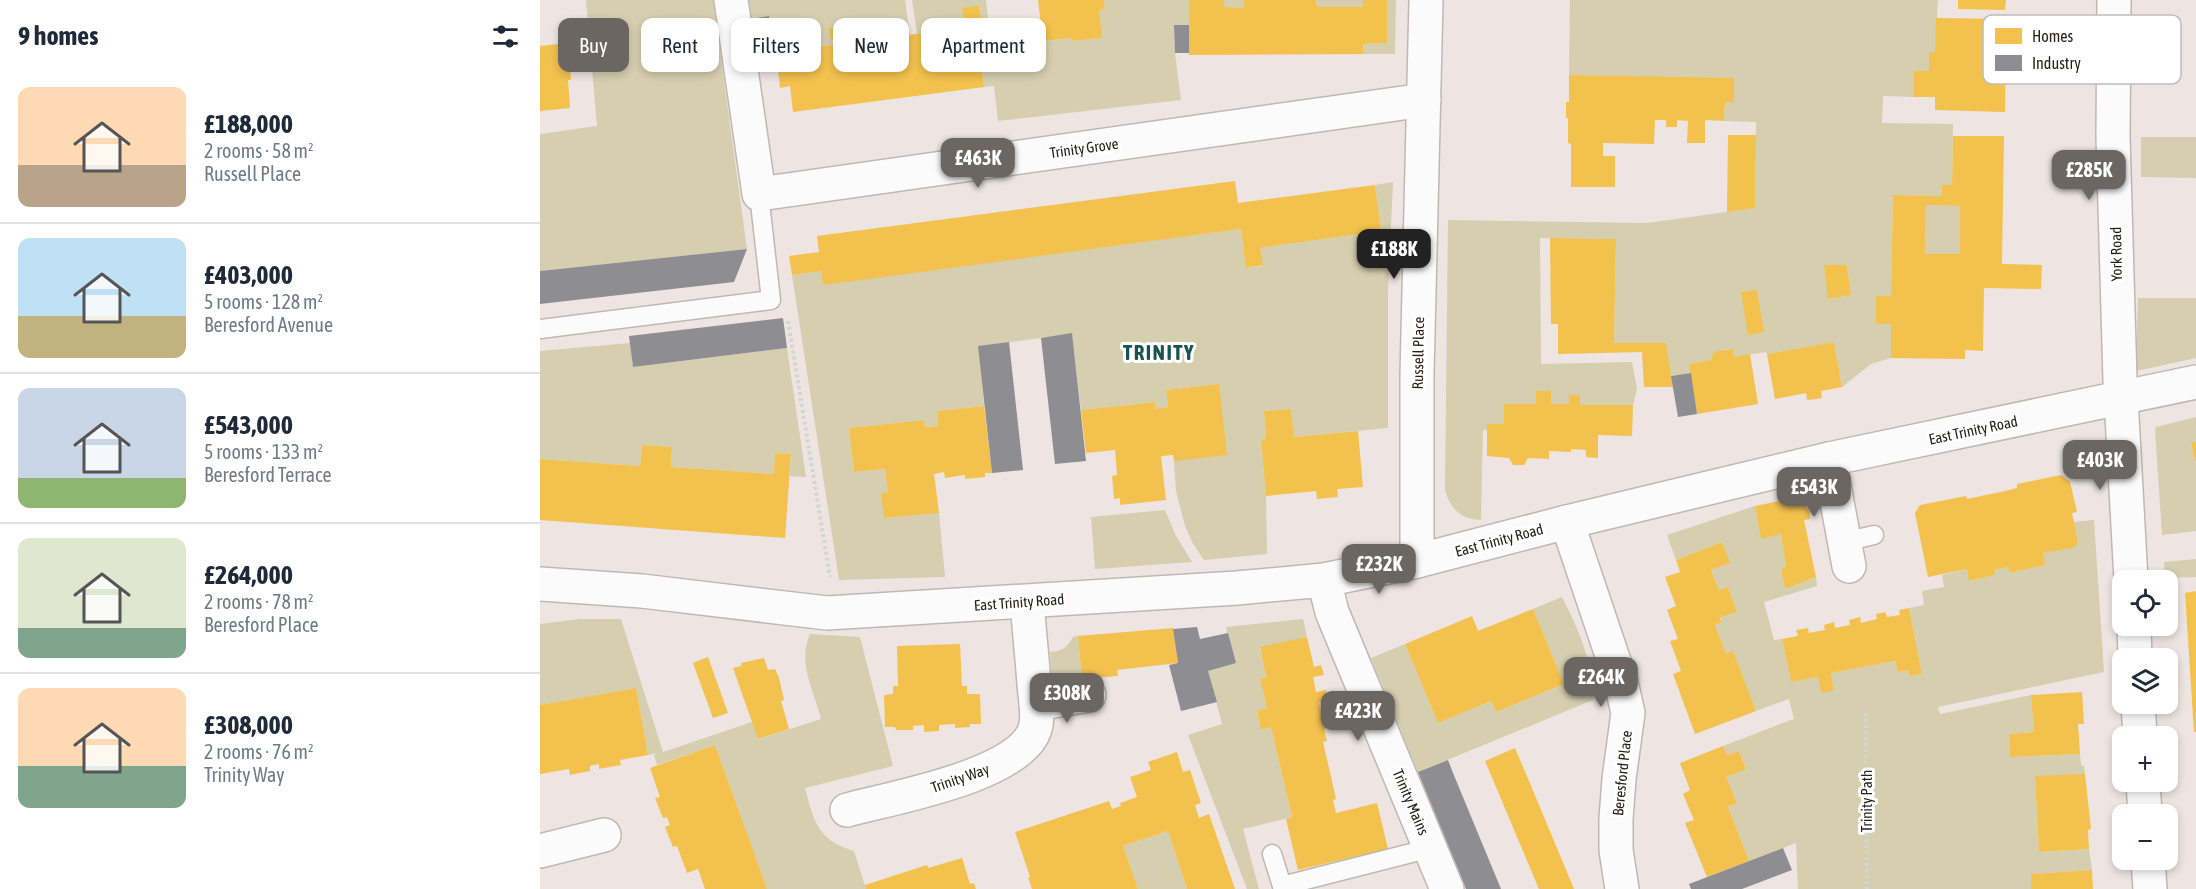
<!DOCTYPE html>
<meta charset="utf-8">
<style>
body{margin:0;font-family:"Asap Condensed",sans-serif;background:#f2f2f3;color:#1f2937;height:100vh;display:flex;flex-direction:column;font-size:22px;white-space:nowrap}
*{box-sizing:border-box;margin:0}
p{font-size:20px;color:#747a83}
.icon{flex:none;width:33px;height:33px;fill:none;stroke:currentColor;stroke-width:2;stroke-linecap:round;stroke-linejoin:round}
.map{position:relative;flex:1;overflow:hidden}
.panel{display:flex;flex-direction:column;background:#fff;width:540px}
.panel>*{flex:none}
.top-card{position:absolute;left:18px;top:18px;width:570px;height:54px;display:flex;gap:12px}
.fabs{position:absolute;left:1572px;top:570px;display:grid;gap:12px}
.fabs a{display:grid;place-items:center;width:66px;height:66px;border-radius:12px;background:#fff;box-shadow:0 3px 9px #0003;font-size:30px}
.price{position:absolute;translate:-50% -51px;padding:0 14px;border-radius:12px;background:#6c6663;color:#fff;font-size:20px;line-height:39px;filter:drop-shadow(0 2px 3px #0008)}
.price::after{content:'';position:absolute;left:50%;top:36px;width:18px;height:14px;margin-left:-9px;background:inherit;clip-path:polygon(0 0,100% 0,50% 100%)}
.price.selected{background:#222;color:#fff}
ul{padding:0;list-style:none}
li{display:flex;align-items:center;gap:18px;height:150px;padding:0 18px}
li+li{border-top:2px solid #e0e1e3}
li span{display:grid;place-items:center;flex:none;width:168px;height:120px;border-radius:12px;color:#555}
li>.icon{margin-inline-start:auto}
span .icon{width:72px;height:72px;fill:#fffc;stroke-width:1}
li b{font-size:26px}
h2{display:flex;justify-content:space-between;align-items:center;height:72px;padding:0 18px;font-size:26px}
.pill{padding:0 21px;border-radius:12px;background:#fff;box-shadow:0 3px 9px #0003;font-size:21px;line-height:54px}
.pill.selected{background:#6c6663;color:#fff}
main{display:flex;flex:1;min-height:0}
.map>svg:first-child{display:block}
.green{fill:#d5ceaf;fill-rule:evenodd}
.homes{fill:#f2c14e;fill-rule:evenodd}
.industry{fill:#8d8d92}
.lines{fill:none;stroke-linecap:round;stroke-linejoin:round}
.service-casing{stroke:#beb8b5;stroke-width:21}
.minor-casing{stroke:#beb8b5;stroke-width:36}
.path{stroke:#d6d4d3;stroke-width:4;stroke-dasharray:3 3;stroke-linecap:butt}
.service{stroke:#fcfbfb;stroke-width:18}
.minor{stroke:#fcfbfb;stroke-width:33}
.labels{text-anchor:middle;dominant-baseline:central;stroke-width:6;stroke-linejoin:round;paint-order:stroke}
.street-label{font-size:15px;fill:#26211f;stroke:#fff}
.district-label{font-size:21px;font-weight:bold;letter-spacing:1.5px;fill:#185451;stroke:#fff}
.key{fill:#fff;stroke:#bebcbc;stroke-width:1.5}
.key-label{font-size:16px;fill:#26211f}
</style>
<main>
<section class="panel">
<h2>9 homes<svg class="icon" aria-label="filters" viewBox="0 0 24 24"><path d="M4 7h16M4 17h16"/><circle cx="9" cy="7" r="2"/><circle cx="15" cy="17" r="2"/></svg></h2>
<ul>
<li><span style="background:linear-gradient(#ffd9b3 65%,#b9a48a 0)"><svg class="icon" aria-label="home" viewBox="0 0 24 24"><path d="M3 11l9-7 9 7M6 9v11h12V9"/></svg></span><div><b>£188,000</b><p>2 rooms · 58 m²</p><p>Russell Place</p></div></li>
<li><span style="background:linear-gradient(#bfe0f5 65%,#c2b280 0)"><svg class="icon" aria-label="home" viewBox="0 0 24 24"><path d="M3 11l9-7 9 7M6 9v11h12V9"/></svg></span><div><b>£403,000</b><p>5 rooms · 128 m²</p><p>Beresford Avenue</p></div></li>
<li><span style="background:linear-gradient(#c9d6e8 75%,#8fb573 0)"><svg class="icon" aria-label="home" viewBox="0 0 24 24"><path d="M3 11l9-7 9 7M6 9v11h12V9"/></svg></span><div><b>£543,000</b><p>5 rooms · 133 m²</p><p>Beresford Terrace</p></div></li>
<li><span style="background:linear-gradient(#dfe7d0 75%,#7fa58c 0)"><svg class="icon" aria-label="home" viewBox="0 0 24 24"><path d="M3 11l9-7 9 7M6 9v11h12V9"/></svg></span><div><b>£264,000</b><p>2 rooms · 78 m²</p><p>Beresford Place</p></div></li>
<li><span style="background:linear-gradient(#ffd9b3 65%,#7fa58c 0)"><svg class="icon" aria-label="home" viewBox="0 0 24 24"><path d="M3 11l9-7 9 7M6 9v11h12V9"/></svg></span><div><b>£308,000</b><p>2 rooms · 76 m²</p><p>Trinity Way</p></div></li>
</ul>
</section>
<div class="map">
<svg width="1656" height="889" viewBox="0 0 1656 889">
<rect width="100%" height="100%" fill="#eee5e2"/>
<g class="green">
<polygon points="46,0 173,0 207,249 0,271 0,134 57,126"/>
<polygon points="208,0 365,0 370,35 320,41 325,33 323,23 289,28 291,37 298,44 216,56 216,51 234,47 229,17 211,19"/>
<polygon points="372,0 446,0 451,47 532,38 533,41 561,38 559,10 565,9 564,0 649,0 649,25 634,25 635,53 641,100 458,121 454,86 444,87 436,26 442,24 439,7 422,9 424,28 377,34"/>
<polygon points="684,0 703,0 704,8 684,7"/>
<polygon points="776,0 823,0 823,7 777,7"/>
<polygon points="847,0 856,0 855,54 823,54 823,44 847,43"/>
<path d="M1030 0H1398L1395 52H1389V71H1374V97L1343 96 1342 123 1413 124 1412 185 1402 186V196L1353 195 1351 296H1336L1351 324V358L1331 364 1302 387 1294 342 1227 354 1226 352 1194 357 1193 349C1183 350 1174 349 1171 360L1149 364 1151 373 1131 376 1126 343H1074L1076 239 1000 238 1001 364 1092 362 1097 389 1093 405H1040L1029 395V404H1011V391H996V404H964V424H947V430H943L941 520C921 519 910 509 905 490L908 220 1107 223 1215 208 1216 122 1184 121 1185 102H1194V79L1029 75ZM1284 265H1307L1311 295 1289 299ZM1217 290 1223 331 1202 292Z"/>
<polygon points="1601,137 1656,137 1656,178 1601,177"/>
<polygon points="853,182 848,292 848,428 754,437 751,409 724,411 726,439 721,440 726,496 727,554 664,560 653,544 645,526 636,491 634,461 679,384 626,390 628,407 615,409 614,402 541,410 532,334 439,346 444,406 397,411 398,426 385,427 384,420 309,428 314,472 345,469 348,493 342,493 344,518 399,513 405,577 299,580 252,275 281,271 283,284 701,229 706,268 722,266 720,248 841,231 835,185"/>
<polygon points="1386,205 1420,206 1420,254 1385,254"/>
<polygon points="1598,298 1656,298 1656,358 1596,371"/>
<polygon points="90,343 93,367 247,348 266,477 250,476 251,454 235,453 234,474 131,467 132,447 102,445 100,466 0,459 0,351"/>
<polygon points="1656,417 1656,442 1651,444 1656,464 1656,531 1622,535 1615,430 1616,427"/>
<polygon points="1215,506 1221,538 1241,534 1246,567 1241,569 1245,589 1276,577 1277,586 1224,602 1234,640 1242,639 1251,682 1278,677 1281,693 1294,689 1291,673 1355,661 1358,672 1368,670 1369,676 1382,674 1369,608 1384,605 1382,591 1404,587 1402,575 1427,569 1430,581 1455,575 1454,570 1468,567 1470,573 1505,565 1503,553 1535,546 1538,541 1534,522 1554,520 1564,672 1398,707 1400,714 1491,695 1494,732 1469,734 1470,757 1540,754 1541,765 1544,766 1545,774 1495,777 1499,852 1549,849 1552,870 1491,874 1491,889 1258,889 1256,843 1209,861 1188,807 1197,803 1186,777 1206,768 1199,751 1187,755 1183,746 1254,719 1249,699 1216,711 1193,652 1186,654 1175,625 1182,622 1181,618 1197,612 1188,587 1179,590 1171,570 1189,563 1182,542 1136,560 1127,535"/>
<polygon points="625,510 636,536 652,562 555,569 551,517"/>
<polygon points="1656,559 1656,577 1625,578 1624,562"/>
<path d="M1022 597C1040 633 1052 659 1053 700L878 772 831 658 865 644 898 723 951 701 956 712 1024 684 993 609Z"/>
<path d="M39 619H81L123 752 212 722 219 739 281 719C274 689 257 665 270 634L320 637 353 766 265 788C274 821 277 840 314 851L326 889H227L175 745 117 765 114 755 118 753 108 755 96 688 0 705V624Z"/>
<polygon points="763,619 767,637 720,648 726,677 720,679 727,708 717,711 721,730 731,727 752,817 703,829 719,889 707,889 648,735 682,724 668,671 695,663 686,627"/>
<path d="M538 636 542 679 512 682 510 652C522 651 527 648 533 637Z"/>
<polygon points="628,831 647,889 598,889 583,846"/>
</g>
<g class="homes">
<polygon points="498,0 564,0 565,9 559,10 562,38 532,41 532,38 503,41"/>
<polygon points="649,0 684,0 684,7 704,8 703,0 776,0 777,7 823,7 823,0 847,0 847,43 823,44 823,54 649,55"/>
<polygon points="1418,0 1466,0 1465,10 1418,9"/>
<polygon points="439,6 442,25 436,26 444,87 253,112 250,86 240,88 238,70 248,69 245,51 298,44 290,37 289,28 323,23 325,33 320,41 424,28 422,8"/>
<polygon points="1396,18 1466,19 1465,112 1395,110 1395,97 1374,97 1374,71 1389,71 1389,52 1395,52"/>
<polygon points="28,43 31,80 28,80 30,108 0,111 0,46"/>
<polygon points="1029,75 1194,78 1194,102 1185,102 1184,121 1165,120 1165,143 1147,143 1148,121 1137,120 1137,127 1126,127 1126,120 1115,120 1114,144 1063,143 1063,156 1075,156 1075,187 1031,187 1031,144 1028,143 1028,118 1026,118 1026,102 1029,102"/>
<polygon points="1188,135 1216,135 1215,208 1187,212"/>
<path d="M1413 136H1464L1462 264 1502 265 1501 289 1444 288 1443 351 1425 350V359L1351 358V324H1336V296H1351L1353 195 1402 196V185H1412ZM1386 205 1420 206V254H1385Z"/>
<polygon points="695,181 698,203 835,185 841,231 720,248 723,265 706,268 701,229 283,285 281,271 252,275 249,256 279,252 277,236"/>
<polygon points="1010,238 1076,239 1074,343 1126,343 1133,387 1104,387 1102,352 1018,354 1018,324 1011,324"/>
<polygon points="1284,265 1307,265 1311,295 1288,299"/>
<polygon points="1217,290 1224,332 1208,335 1201,292"/>
<polygon points="1294,342 1302,387 1281,391 1282,398 1276,399 1267,400 1266,393 1235,399 1227,354"/>
<polygon points="1193,349 1194,357 1210,354 1218,404 1157,414 1149,364 1171,360 1173,354 1177,351"/>
<polygon points="679,384 687,455 634,461 633,455 621,456 626,500 580,505 580,498 574,499 572,476 577,475 575,450 546,453 541,410 615,402 615,409 628,407 626,390"/>
<polygon points="996,391 1011,391 1011,404 1029,404 1029,395 1040,395 1040,405 1093,405 1092,436 1058,435 1058,458 1046,457 1046,450 1031,449 1031,452 1009,451 1009,459 988,458 984,465 973,465 969,458 947,456 947,424 964,424 964,404 996,404"/>
<polygon points="444,406 452,473 445,473 445,477 425,479 425,475 405,478 404,472 394,474 399,513 344,518 341,493 348,493 345,469 314,472 309,428 384,420 385,427 398,426 397,411"/>
<polygon points="751,409 754,437 818,431 823,487 797,489 798,497 777,499 776,491 726,496 721,440 726,439 724,411"/>
<polygon points="1656,442 1656,461 1655,461 1651,443"/>
<polygon points="102,445 132,447 131,467 234,474 235,453 251,454 245,538 0,520 0,459 100,466"/>
<polygon points="1521,475 1530,482 1537,512 1532,513 1538,541 1535,547 1503,553 1505,565 1470,573 1468,567 1454,570 1455,575 1429,581 1427,569 1388,577 1375,513 1380,505 1426,496 1427,499 1465,491 1477,488 1477,484"/>
<polygon points="1258,497 1269,511 1270,519 1264,520 1276,577 1245,589 1241,569 1246,567 1241,534 1221,539 1215,506"/>
<polygon points="1182,542 1190,563 1171,570 1179,590 1188,587 1197,612 1180,618 1182,622 1175,625 1186,654 1193,651 1216,711 1155,734 1133,674 1141,671 1130,641 1138,639 1127,610 1136,606 1125,577 1140,572 1136,560"/>
<polygon points="1656,591 1656,732 1654,732 1645,593"/>
<polygon points="1369,608 1382,674 1369,676 1368,670 1358,672 1355,661 1291,673 1294,690 1281,693 1278,677 1251,682 1242,639 1258,636 1256,630 1268,628 1269,633 1285,630 1284,625 1294,622 1295,628 1310,625 1309,620 1320,617 1321,623 1337,619 1336,614 1345,612 1347,617 1360,615 1359,610"/>
<polygon points="993,609 1024,684 956,712 951,701 898,723 865,644 932,616 938,631"/>
<polygon points="633,628 638,663 577,670 578,676 542,679 538,636"/>
<polygon points="767,637 774,667 781,665 784,675 773,677 776,692 786,690 788,700 779,702 782,716 790,714 793,726 784,729 787,741 783,742 796,799 793,800 796,813 837,803 848,849 758,870 746,819 752,817 731,727 721,730 717,711 727,708 720,679 726,677 720,647"/>
<polygon points="420,644 422,686 427,686 427,694 440,694 441,724 430,724 430,727 415,728 415,724 399,725 399,731 384,732 384,725 373,726 373,730 356,730 355,727 345,727 344,695 353,694 353,686 358,686 357,646"/>
<polygon points="168,657 188,713 173,718 153,663"/>
<polygon points="224,658 228,670 235,669 239,678 244,700 241,701 249,729 218,739 193,668 201,666 201,663"/>
<polygon points="96,688 108,755 80,760 81,765 59,769 59,764 50,766 50,771 30,775 29,769 0,774 0,705"/>
<polygon points="1542,692 1544,724 1538,724 1540,754 1470,757 1469,734 1494,732 1491,695"/>
<polygon points="175,745 213,850 227,889 165,889 158,869 147,873 137,846 133,847 125,827 130,825 127,817 123,818 115,798 120,797 110,768"/>
<polygon points="1183,746 1187,755 1199,751 1206,769 1186,777 1197,803 1188,807 1209,861 1167,877 1145,823 1154,820 1143,794 1150,790 1140,763"/>
<polygon points="975,748 989,781 1034,889 999,889 945,761"/>
<polygon points="637,752 643,772 650,770 661,803 655,805 659,818 669,814 695,889 647,889 628,831 583,846 598,889 492,889 488,877 490,877 475,832 569,801 572,809 581,806 580,803 597,797 590,777 611,770 608,762"/>
<polygon points="1545,774 1551,829 1548,830 1549,849 1499,852 1495,776"/>
<polygon points="422,858 430,884 434,883 436,889 326,889 325,885 387,865 388,868"/>
<polygon points="1552,870 1553,889 1491,889 1491,874"/>
</g>
<g class="industry">
<polygon points="229,16 234,48 216,51 211,19"/>
<polygon points="634,25 649,25 649,53 635,53"/>
<polygon points="207,249 194,282 0,304 0,271"/>
<polygon points="243,318 247,348 93,367 89,336"/>
<polygon points="532,333 546,461 515,464 501,338"/>
<polygon points="469,342 483,470 452,473 438,346"/>
<polygon points="1151,373 1157,414 1138,417 1131,376"/>
<polygon points="657,627 660,639 688,633 696,663 668,671 677,702 641,711 629,665 638,663 633,629"/>
<polygon points="908,760 913,773 961,889 926,889 878,772"/>
<polygon points="1243,848 1252,870 1202,889 1151,889 1149,884"/>
</g>
<g class="lines">
<defs>
<g id="service">
<polyline points="0,329 231,300 219,194"/>
<polyline points="1304,542 1334,535"/>
<polyline points="732,854 742,886 891,848"/>
</g>
<g id="minor">
<polyline points="191,0 219,194 884,100"/>
<polyline points="1574,0 1573,137 1580,380 1591,580"/>
<polyline points="1289,459 1309,566"/>
<polyline points="1027,522 1081,682 1088,713 1079,779 1076,819 1076,850 1082,889"/>
<polyline points="877,561 877,375 886,0"/>
<polyline points="784,580 792,612 907,889"/>
<polyline points="0,584 102,591 287,613 697,588 784,580 877,561 1027,522 1289,459 1656,382"/>
<polyline points="1594,626 1595,658"/>
<polyline points="496,704 549,695"/>
<polyline points="1598,704 1600,736"/>
<polyline points="1603,782 1605,814"/>
<path d="M307 810C351 798 480 776 495 729 499 716 495 697 494 684 492 656 489 629 487 602"/>
<polyline points="0,851 64,835"/>
<polyline points="1608,860 1610,889"/>
</g>
</defs>
<use href="#service" class="service-casing"/>
<use href="#minor" class="minor-casing"/>
<g class="path">
<polyline points="248,321 290,577"/>
<polyline points="1326,713 1327,889"/>
</g>
<use href="#service" class="service"/>
<use href="#minor" class="minor"/>
</g>
<g class="labels">
<g class="street-label">
<text transform="translate(544 148) rotate(-8)">Trinity Grove</text>
<text transform="translate(1576 254) rotate(-91)">York Road</text>
<text transform="translate(878 353) rotate(-89)">Russell Place</text>
<text transform="translate(1433 430) rotate(-12)">East Trinity Road</text>
<text transform="translate(959 540) rotate(-15)">East Trinity Road</text>
<text transform="translate(479 602) rotate(-4)">East Trinity Road</text>
<text transform="translate(1082 773) rotate(-84)">Beresford Place</text>
<text transform="translate(420 778) rotate(-19)">Trinity Way</text>
<text transform="translate(1326 801) rotate(-90)">Trinity Path</text>
<text transform="translate(871 802) rotate(67)">Trinity Mains</text>
</g>
<g class="district-label">
<text x="619" y="352">TRINITY</text>
</g>
</g>
<rect x="1443" y="15" width="198" height="69" rx="9" class="key"/>
<rect x="1455" y="28" width="27" height="16" fill="#f2c14e"/>
<rect x="1455" y="55" width="27" height="16" fill="#8d8d92"/>
<g class="key-label">
<text x="1492" y="42">Homes</text>
<text x="1492" y="69">Industry</text>
</g>
</svg>
<div class="fabs">
<a><svg class="icon" aria-label="locate" viewBox="0 0 24 24"><circle cx="12" cy="12" r="6"/><path d="M12 2v4M12 18v4M2 12h4M18 12h4"/></svg></a>
<a><svg class="icon" aria-label="layers" viewBox="0 0 24 24"><path d="M12 4l9 5-9 5-9-5zM3 14l9 5 9-5"/></svg></a>
<a>+</a>
<a>−</a>
</div>
<b class="price" style="left:438px;top:189px">£463K</b>
<b class="price" style="left:1549px;top:201px">£285K</b>
<b class="price selected" style="left:854px;top:280px">£188K</b>
<b class="price" style="left:1560px;top:491px">£403K</b>
<b class="price" style="left:1274px;top:518px">£543K</b>
<b class="price" style="left:839px;top:595px">£232K</b>
<b class="price" style="left:1061px;top:708px">£264K</b>
<b class="price" style="left:527px;top:724px">£308K</b>
<b class="price" style="left:818px;top:742px">£423K</b>
<div class="top-card">
<a class="pill selected">Buy</a>
<a class="pill">Rent</a>
<a class="pill">Filters</a>
<a class="pill">New</a>
<a class="pill">Apartment</a>
</div>
</div>
</main>
